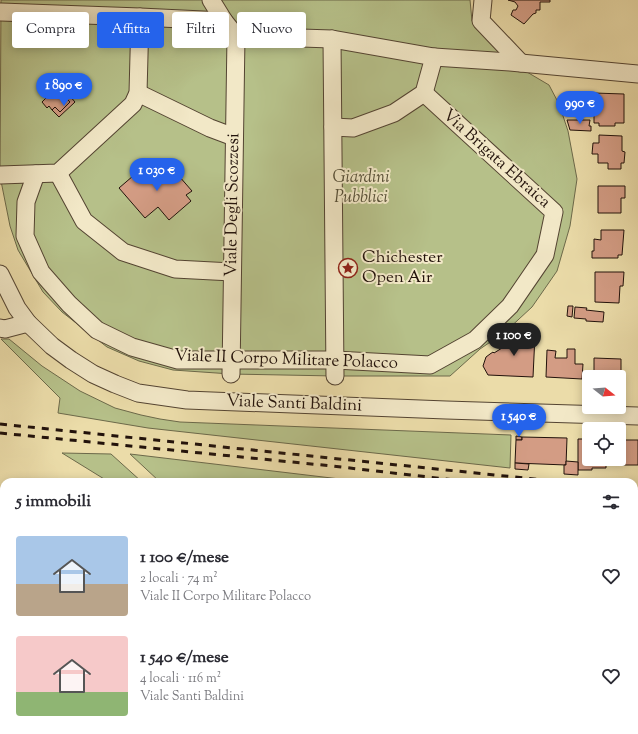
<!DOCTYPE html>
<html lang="it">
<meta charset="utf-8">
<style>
body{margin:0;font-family:"Sorts Mill Goudy",serif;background:#f7f7f7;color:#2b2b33;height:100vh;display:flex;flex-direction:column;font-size:15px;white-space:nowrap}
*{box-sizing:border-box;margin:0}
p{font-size:13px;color:#7c7c81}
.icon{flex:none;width:22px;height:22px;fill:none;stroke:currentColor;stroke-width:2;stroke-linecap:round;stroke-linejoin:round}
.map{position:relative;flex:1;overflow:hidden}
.panel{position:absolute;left:0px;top:478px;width:638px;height:256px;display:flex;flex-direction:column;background:#fff;border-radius:12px 12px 0 0;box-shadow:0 2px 10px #0003}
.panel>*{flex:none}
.hud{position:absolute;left:12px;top:12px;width:400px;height:36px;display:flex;gap:8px}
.needle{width:26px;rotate:107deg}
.controls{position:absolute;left:582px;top:370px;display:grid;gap:8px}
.controls a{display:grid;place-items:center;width:44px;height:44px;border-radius:4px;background:#fff;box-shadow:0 2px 10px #0003;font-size:20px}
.price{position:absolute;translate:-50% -34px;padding:0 9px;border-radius:14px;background:#2563eb;color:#fff;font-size:13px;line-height:26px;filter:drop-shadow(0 1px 2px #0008)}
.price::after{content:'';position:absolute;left:50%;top:24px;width:12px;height:9px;margin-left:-6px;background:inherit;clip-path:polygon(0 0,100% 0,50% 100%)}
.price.on{background:#222;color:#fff}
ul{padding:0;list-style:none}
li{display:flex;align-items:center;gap:12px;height:100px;padding:0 16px}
li span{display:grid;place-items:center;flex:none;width:112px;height:80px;border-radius:4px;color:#555}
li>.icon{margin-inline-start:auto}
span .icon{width:48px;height:48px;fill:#fffc;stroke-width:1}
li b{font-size:17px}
h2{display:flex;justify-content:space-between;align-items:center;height:48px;padding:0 16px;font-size:17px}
.pill{padding:0 14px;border-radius:4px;background:#fff;box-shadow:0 2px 10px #0003;font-size:14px;line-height:36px}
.pill.on{background:#2563eb;color:#fff}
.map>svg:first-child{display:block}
.green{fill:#b6c089;stroke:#6c694a}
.building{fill:#d39c84;stroke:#22120b}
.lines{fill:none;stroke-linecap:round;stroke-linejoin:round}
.lane-casing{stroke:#544432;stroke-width:10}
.street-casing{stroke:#544432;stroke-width:19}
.secondary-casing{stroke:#22120b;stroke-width:24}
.lane{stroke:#f2e8c7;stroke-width:8}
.street{stroke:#f2e8c7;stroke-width:17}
.secondary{stroke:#f2e8c7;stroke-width:22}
.rail{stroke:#22120b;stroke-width:3;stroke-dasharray:7 7;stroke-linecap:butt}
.labels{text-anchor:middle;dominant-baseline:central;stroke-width:4;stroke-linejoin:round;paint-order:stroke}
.street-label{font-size:17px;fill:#22120b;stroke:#f2e8c7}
.park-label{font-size:17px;font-style:italic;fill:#564f37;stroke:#f2e8c7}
.poi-label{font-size:17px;fill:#22120b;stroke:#f2e8c7;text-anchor:start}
</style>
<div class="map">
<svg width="638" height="734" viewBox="0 0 638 734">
<rect width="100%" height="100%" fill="#ebdca9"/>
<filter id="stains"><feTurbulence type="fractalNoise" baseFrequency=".005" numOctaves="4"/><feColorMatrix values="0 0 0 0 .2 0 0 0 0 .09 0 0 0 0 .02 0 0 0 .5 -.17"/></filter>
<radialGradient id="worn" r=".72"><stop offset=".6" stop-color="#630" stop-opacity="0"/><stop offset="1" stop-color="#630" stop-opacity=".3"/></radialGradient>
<g class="green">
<polygon points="1,0 470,0 472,21 510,62 549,85 559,104 568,131 577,179 570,226 557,271 532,307 505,332 480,349 450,376 335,376 231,374 173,370 139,361 107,347 62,312 43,292 18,250 10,226 0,176"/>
<polygon points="1,339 9,339 42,366 80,391 115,408 141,415 160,419 180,422 511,435 510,468 148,428 58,413 60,398"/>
<polygon points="62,453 111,454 142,482 109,482"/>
<polygon points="130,454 365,482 160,482"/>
</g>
<g class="building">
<polygon points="508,0 550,0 550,2 540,2 540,10 536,10 536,13 533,14 524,24 511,15 513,10 516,10 518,6 515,2"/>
<polygon points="61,83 67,89 65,91 68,94 65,97 70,102 60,112 55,107 52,110 49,106 47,108 42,102"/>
<polygon points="594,93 624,94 624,123 615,123 615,126 599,126 599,123 594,123"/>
<polygon points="68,94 75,102 59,117 52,110 55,107 60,112 70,102 65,97"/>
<polygon points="567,120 590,120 589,126 591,126 591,131 570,130"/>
<polygon points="599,135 622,136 622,151 625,152 624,163 621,163 621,169 608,169 608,163 598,163 598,154 592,154 593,143 599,143"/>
<polygon points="147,164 160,179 172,168 192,191 186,195 191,201 169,220 158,207 145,218 119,188"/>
<polygon points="598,186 625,186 625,198 621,198 621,213 598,213"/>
<polygon points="601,230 624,230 622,255 618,255 618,258 592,258 592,251 594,251 594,239 601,240"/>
<polygon points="595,272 624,272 623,286 620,286 619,303 595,302"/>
<polygon points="568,306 573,306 572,317 567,316"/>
<polygon points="575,307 587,308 586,310 604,312 603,322 586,321 586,319 574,318"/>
<polygon points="525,328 532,330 535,335 533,377 488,375 483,366 486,357 490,354 493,352 494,353 502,348 501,346 507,341 508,342 516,337 515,335"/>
<polygon points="567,349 575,349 575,364 583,364 582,379 546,377 547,350 556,351 555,358 567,358"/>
<polygon points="594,358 621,359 621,381 619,381 619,377 594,377"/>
<polygon points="516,436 522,437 522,440 516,440"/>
<polygon points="522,437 567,438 566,465 515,463 516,440 522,440"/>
<polygon points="578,439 589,439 589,459 606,459 606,468 592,468 592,470 578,470"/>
<rect x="619" y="440" width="19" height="25"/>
<polygon points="566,461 578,462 578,475 564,474 564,465 566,465"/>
<polygon points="515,463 529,464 528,470 515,469"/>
<polygon points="0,513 4,513 4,581 0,599"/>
<polygon points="0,610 4,611 4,627 0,626"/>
<polygon points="634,672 638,672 638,722 634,721"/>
<polygon points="0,680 4,681 4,702 0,701"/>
<polygon points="0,701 4,702 4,724 0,724"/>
<polygon points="122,730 139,730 138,733"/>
<polygon points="158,730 211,730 210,734 157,734"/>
<polygon points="218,730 227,730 226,734 217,734"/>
<polygon points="227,730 241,730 265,734 226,734"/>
</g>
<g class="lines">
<defs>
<g id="lane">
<polyline points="634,524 638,524"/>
<polyline points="556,734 556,730"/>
</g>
<g id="street">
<polyline points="211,0 224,21"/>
<polyline points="483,0 481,21 521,63"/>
<polyline points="1,12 140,17 224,21 236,36 332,39 434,57 510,62 638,74"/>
<polyline points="332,39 335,376"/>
<polyline points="138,93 210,128 234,137"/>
<polyline points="333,127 353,128 394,113 424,93 434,57"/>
<polyline points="58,173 84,221 123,252 175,269 232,272"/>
<polyline points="36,174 26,202 25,236 41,272 69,304 97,330 132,347 178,360 335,360 430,365 475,340 510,306 545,255 554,212 424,93"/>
<polyline points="0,175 58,173 133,104 138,93 140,17"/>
<polyline points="0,274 17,308 28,323 52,346 71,360 93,374 115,384 138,393 187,400 446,410 638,416"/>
<polyline points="0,328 5,329 28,323"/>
<polyline points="231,374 236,36"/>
</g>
<g id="secondary">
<polyline points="0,647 4,648"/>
<polyline points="509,730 534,734"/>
</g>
</defs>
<use href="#lane" class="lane-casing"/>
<use href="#street" class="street-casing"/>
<use href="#secondary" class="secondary-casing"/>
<use href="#lane" class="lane"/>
<use href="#street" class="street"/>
<use href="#secondary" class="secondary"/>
<g class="rail">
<polyline points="0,424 563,482"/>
<polyline points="0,433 332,466 472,482"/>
<polyline points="634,490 638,490"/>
<polyline points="634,500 638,500"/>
</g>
</g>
<defs>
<symbol id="sight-ring" viewBox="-11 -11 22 22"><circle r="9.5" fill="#f2e8c7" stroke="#8f2418" stroke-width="1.5"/><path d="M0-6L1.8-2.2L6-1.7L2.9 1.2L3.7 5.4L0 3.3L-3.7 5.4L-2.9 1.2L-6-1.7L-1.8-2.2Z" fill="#8f2418"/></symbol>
</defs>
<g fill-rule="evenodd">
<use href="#sight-ring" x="337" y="257" width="22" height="22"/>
</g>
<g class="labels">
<g class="street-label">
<text transform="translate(496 159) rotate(42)">Via Brigata Ebraica</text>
<text transform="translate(233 205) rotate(-89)">Viale Degli Scozzesi</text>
<text transform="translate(286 360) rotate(2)">Viale II Corpo Militare Polacco</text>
<text transform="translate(294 404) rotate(2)">Viale Santi Baldini</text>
</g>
<g class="park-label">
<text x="361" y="178">Giardini<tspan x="361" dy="20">Pubblici</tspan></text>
</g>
<g class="poi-label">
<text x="362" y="258">Chichester<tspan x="362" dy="20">Open Air</tspan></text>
</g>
</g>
<rect width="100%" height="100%" filter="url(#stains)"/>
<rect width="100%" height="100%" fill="url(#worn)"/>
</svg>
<div class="controls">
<a><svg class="needle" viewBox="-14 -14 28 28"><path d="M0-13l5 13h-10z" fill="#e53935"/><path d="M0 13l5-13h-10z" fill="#7c7c81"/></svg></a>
<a><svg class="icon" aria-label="locate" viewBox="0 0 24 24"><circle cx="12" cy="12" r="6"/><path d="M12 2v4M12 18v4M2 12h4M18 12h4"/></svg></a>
</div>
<b class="price" style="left:64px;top:107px">1 890 €</b>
<b class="price" style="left:580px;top:125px">990 €</b>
<b class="price" style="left:157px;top:192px">1 030 €</b>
<b class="price on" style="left:514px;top:357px">1 100 €</b>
<b class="price" style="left:519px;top:438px">1 540 €</b>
<div class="hud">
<a class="pill">Compra</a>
<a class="pill on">Affitta</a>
<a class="pill">Filtri</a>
<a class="pill">Nuovo</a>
</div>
<section class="panel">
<h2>5 immobili<svg class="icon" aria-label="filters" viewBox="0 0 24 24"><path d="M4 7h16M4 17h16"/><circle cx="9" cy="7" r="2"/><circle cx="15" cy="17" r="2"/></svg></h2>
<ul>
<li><span style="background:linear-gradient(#a9c7e8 60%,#b9a48a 0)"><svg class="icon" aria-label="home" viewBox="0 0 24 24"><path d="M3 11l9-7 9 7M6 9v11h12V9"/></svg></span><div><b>1 100 €/mese</b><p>2 locali · 74 m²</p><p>Viale II Corpo Militare Polacco</p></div><svg class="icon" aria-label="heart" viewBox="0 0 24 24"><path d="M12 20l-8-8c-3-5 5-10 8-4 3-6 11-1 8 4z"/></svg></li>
<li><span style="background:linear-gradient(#f6c9c9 70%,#8fb573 0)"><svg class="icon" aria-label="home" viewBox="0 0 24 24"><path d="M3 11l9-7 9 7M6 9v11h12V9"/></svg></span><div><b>1 540 €/mese</b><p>4 locali · 116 m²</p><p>Viale Santi Baldini</p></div><svg class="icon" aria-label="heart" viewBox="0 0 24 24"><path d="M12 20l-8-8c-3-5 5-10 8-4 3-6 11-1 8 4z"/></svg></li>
</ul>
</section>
</div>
